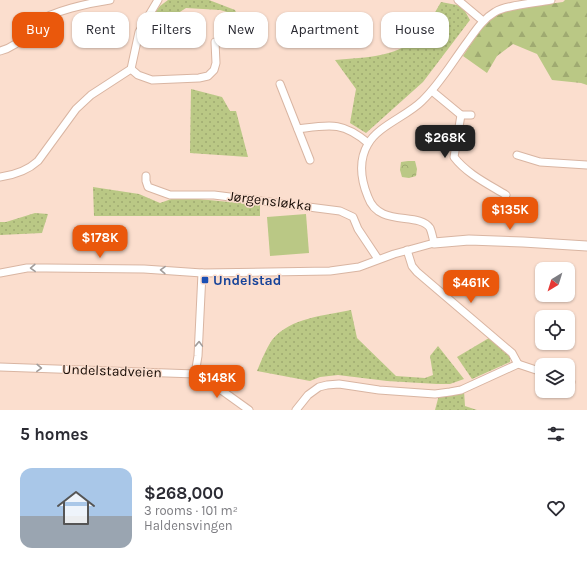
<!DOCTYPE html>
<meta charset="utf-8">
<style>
body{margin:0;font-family:Karla,sans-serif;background:#f2f2f3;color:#2b2b33;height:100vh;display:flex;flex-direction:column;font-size:15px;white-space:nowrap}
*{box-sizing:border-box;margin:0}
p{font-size:13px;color:#7c7c81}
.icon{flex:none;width:22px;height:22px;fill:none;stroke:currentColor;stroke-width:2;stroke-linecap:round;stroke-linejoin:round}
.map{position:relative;height:410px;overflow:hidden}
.sheet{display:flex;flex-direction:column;background:#fff;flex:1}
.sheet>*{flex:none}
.hud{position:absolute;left:12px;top:12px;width:563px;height:36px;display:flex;gap:8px}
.needle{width:26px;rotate:218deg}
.tools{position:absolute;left:535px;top:262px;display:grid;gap:8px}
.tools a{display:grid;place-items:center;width:40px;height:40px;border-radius:8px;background:#fff;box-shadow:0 1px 3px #0004;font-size:20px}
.price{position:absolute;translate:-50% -34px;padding:0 9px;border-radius:8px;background:#ea580c;color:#fff;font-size:13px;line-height:26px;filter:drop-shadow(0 1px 2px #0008)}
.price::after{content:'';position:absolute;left:50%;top:24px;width:12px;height:9px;margin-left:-6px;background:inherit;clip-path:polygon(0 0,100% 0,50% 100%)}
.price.on{background:#222;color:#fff}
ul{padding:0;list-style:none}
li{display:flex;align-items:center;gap:12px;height:100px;padding:0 20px}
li+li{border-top:1px solid #e1e1e2}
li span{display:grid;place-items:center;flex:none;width:112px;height:80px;border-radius:12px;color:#555}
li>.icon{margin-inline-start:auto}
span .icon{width:48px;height:48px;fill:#fffc;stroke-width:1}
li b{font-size:17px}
h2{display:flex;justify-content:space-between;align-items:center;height:48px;padding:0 20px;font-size:17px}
.pill{padding:0 14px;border-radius:12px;background:#fff;box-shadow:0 1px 3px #0004;font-size:14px;line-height:36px}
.pill.on{background:#ea580c;color:#fff}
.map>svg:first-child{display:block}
.grass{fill:url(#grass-dots)}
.forest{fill:url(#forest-firs)}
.park{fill:url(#park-crowns)}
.pitch{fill:#bac885}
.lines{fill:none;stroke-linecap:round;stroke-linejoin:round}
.minor-casing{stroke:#d9b5a2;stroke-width:9}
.tertiary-casing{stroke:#d9b5a2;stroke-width:11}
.minor{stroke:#fff;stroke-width:7}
.tertiary{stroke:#fff;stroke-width:9}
.oneway{stroke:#a29d9b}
.transit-dot{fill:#1a4fb4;stroke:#fbdece;stroke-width:1.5}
.labels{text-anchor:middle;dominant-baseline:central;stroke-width:3;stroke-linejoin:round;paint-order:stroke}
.street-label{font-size:14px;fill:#160b05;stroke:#fbdece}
.transit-label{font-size:14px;font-weight:bold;fill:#164399;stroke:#fbdece;text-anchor:start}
</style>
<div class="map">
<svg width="587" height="410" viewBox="0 0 587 410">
<defs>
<pattern id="grass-dots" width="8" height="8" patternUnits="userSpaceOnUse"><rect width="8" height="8" fill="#bac885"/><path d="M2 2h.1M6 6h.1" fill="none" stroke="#9faa71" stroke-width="1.8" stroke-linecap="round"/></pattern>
<pattern id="forest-firs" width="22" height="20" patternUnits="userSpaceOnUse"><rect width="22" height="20" fill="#bac885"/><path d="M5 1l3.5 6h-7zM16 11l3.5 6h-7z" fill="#9faa71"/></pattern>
<pattern id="park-crowns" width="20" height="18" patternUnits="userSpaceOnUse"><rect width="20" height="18" fill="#bac885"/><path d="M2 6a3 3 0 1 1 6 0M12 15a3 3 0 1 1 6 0" fill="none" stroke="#9faa71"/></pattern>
</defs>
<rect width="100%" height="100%" fill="#fbdece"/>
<g class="grass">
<polygon points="168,0 209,0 235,10 237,15 220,10 186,8 166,21 148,22 160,6"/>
<path d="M441 2 462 6 470 20 423 82 366 133 350 123 356 89 335 60C365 57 403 58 423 31 430 22 435 12 441 2Z"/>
<polygon points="191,89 222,97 230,111 236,111 248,157 190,153"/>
<polygon points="93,187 139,194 160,203 177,197 260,205 260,216 94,216"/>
<polygon points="35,213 48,214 42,233 0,235 0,222 6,222"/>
<path d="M351 310 357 338 396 376 425 378 433 375 430 356 438 346 464 379 450 384H437L387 381 338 375 320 377 310 381 257 371C261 361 266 349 272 340 291 317 324 316 351 310Z"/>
<polygon points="489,338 510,357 510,362 472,379 457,357"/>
<polygon points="464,391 465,406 477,410 435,410 439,395"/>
</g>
<polygon class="forest" points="565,0 587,0 587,85 581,83 552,80 537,54 513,44 497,56 487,73 463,56 488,18 505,10 563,2"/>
<polygon class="park" points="408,161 415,161 417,169 416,176 409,178 402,177 400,170 401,162"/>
<polygon class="pitch" points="306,214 309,253 270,256 267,217"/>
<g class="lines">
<defs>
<g id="minor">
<polyline points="458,0 483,21"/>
<path d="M0 51C12 48 20 42 28 33 30 29 32 26 36 23 52 11 89 3 110 0"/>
<polyline points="131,69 138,75 152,80 199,78 208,76 214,70 216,63 215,42"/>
<polyline points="280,84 310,160"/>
<path d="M432 91 461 115 454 157C467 174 488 184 506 195"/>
<polyline points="461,115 471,115"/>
<path d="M298 129C329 125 342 121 368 143"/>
<polyline points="517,155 540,162 587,165"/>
<polyline points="146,176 146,181 148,187 170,195 214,195 340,211 353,217 358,229 378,259"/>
<path d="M0 177C15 175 27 171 38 161L76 109 91 95 131 69 139 32 158 0"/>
<polyline points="407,250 412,266 417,272 512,353 518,364"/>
<path d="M0 273 27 268H46L144 269 202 273 330 271 359 267 394 254 434 243C433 238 432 233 430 228 418 211 379 228 368 197 361 180 358 161 368 144 378 126 407 116 422 101 440 84 453 61 468 41 476 30 483 19 495 12 506 5 536 3 551 0"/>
<polyline points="0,367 195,374 198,356 202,273"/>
<polyline points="195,374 210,382 249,410"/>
<polyline points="568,381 571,382"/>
<polyline points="296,410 308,395 319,387 327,385 339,384 379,390 435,394 450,392 461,390 518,364 542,372"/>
</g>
<polyline id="tertiary" points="434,243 469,240 523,242 587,246"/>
</defs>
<use href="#minor" class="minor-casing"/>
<use href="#tertiary" class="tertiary-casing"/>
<use href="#minor" class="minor"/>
<use href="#tertiary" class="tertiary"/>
</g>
<defs><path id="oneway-chevron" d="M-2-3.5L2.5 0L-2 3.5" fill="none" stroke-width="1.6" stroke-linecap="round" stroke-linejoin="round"/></defs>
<g class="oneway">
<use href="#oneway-chevron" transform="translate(33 268) rotate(178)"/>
<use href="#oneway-chevron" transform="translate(163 270) rotate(-178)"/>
<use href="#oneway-chevron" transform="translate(199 344) rotate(-88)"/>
<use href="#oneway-chevron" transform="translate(39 368) rotate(2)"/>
</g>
<rect class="transit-dot" x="201" y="276" width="8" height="8" rx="2"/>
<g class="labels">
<g class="street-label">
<text transform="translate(270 201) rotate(7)">Jørgensløkka</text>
<text transform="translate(112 371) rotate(2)">Undelstadveien</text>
</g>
<g class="transit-label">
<text x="213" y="280">Undelstad</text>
</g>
</g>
</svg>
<div class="tools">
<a><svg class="needle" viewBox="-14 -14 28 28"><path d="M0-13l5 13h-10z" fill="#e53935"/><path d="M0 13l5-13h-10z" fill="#7c7c81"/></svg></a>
<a><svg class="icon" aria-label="locate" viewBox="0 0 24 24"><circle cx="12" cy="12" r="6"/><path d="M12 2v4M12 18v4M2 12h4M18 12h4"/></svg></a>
<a><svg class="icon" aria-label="layers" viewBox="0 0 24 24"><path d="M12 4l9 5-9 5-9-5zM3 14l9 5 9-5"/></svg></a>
</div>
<b class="price on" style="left:445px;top:159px">$268K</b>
<b class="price" style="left:510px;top:231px">$135K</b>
<b class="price" style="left:100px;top:259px">$178K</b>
<b class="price" style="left:471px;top:304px">$461K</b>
<b class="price" style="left:217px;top:399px">$148K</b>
<div class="hud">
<a class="pill on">Buy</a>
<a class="pill">Rent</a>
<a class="pill">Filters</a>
<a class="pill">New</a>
<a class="pill">Apartment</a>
<a class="pill">House</a>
</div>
</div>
<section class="sheet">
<h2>5 homes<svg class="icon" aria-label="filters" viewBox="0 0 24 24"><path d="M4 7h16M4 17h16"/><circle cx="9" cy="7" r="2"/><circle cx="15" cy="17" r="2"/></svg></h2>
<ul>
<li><span style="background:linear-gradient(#a9c7e8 60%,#9aa5b1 0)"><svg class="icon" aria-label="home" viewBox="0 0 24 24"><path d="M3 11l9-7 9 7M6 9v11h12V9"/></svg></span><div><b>$268,000</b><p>3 rooms · 101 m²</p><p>Haldensvingen</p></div><svg class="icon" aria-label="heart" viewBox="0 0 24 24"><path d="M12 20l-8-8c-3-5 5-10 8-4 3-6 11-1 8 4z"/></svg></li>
</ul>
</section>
